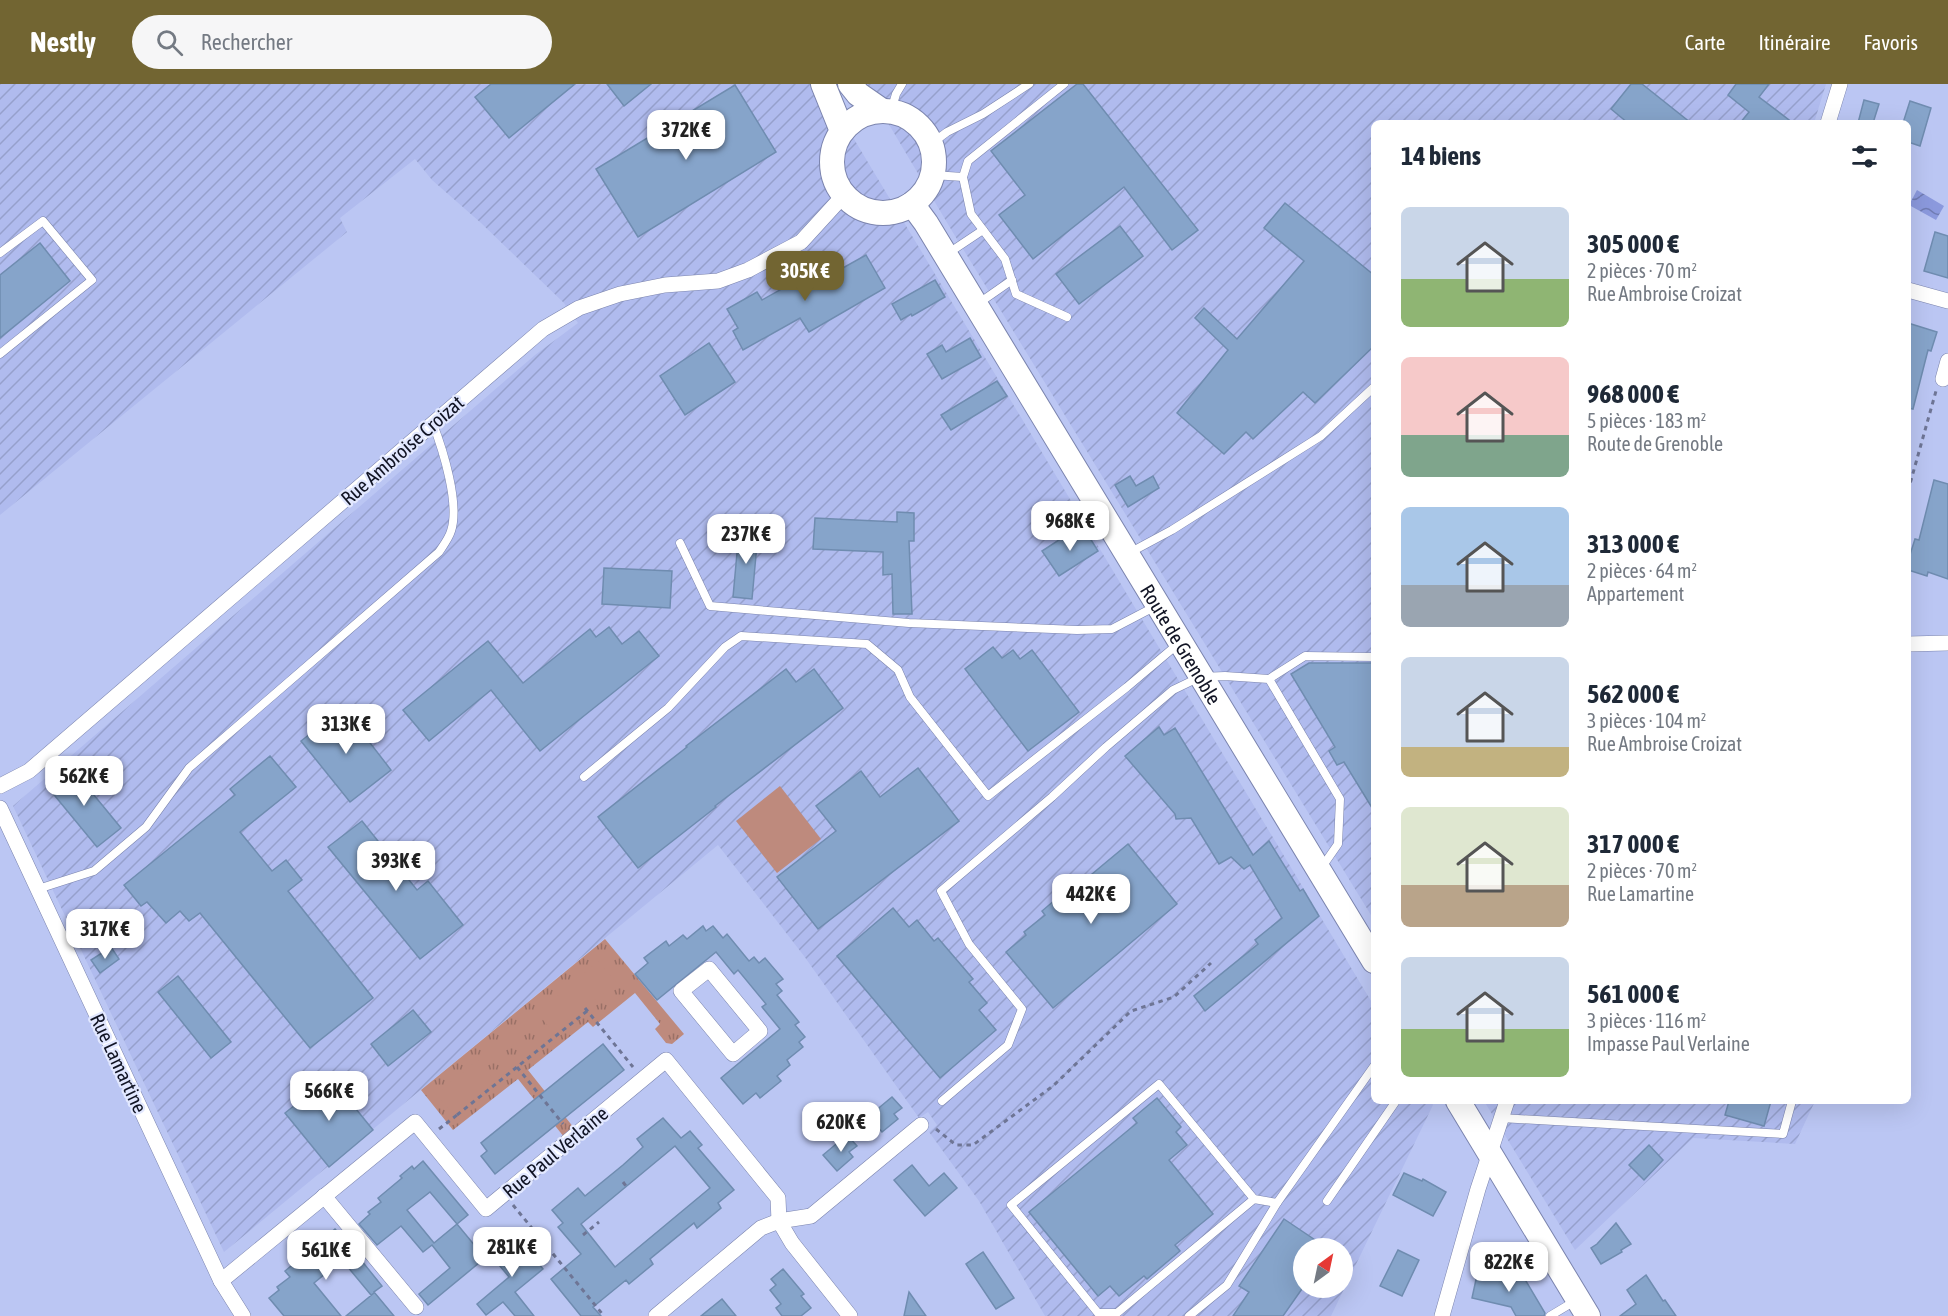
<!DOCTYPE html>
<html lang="fr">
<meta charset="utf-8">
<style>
body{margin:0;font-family:"Asap Condensed",sans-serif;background:#f6f6f7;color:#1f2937;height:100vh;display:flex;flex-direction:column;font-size:22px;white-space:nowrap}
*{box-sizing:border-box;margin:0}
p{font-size:20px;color:#747a83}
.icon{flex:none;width:33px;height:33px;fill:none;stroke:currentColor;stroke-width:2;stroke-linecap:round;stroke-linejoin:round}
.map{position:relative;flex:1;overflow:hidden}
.details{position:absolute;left:1371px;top:36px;width:540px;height:984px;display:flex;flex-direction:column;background:#fff;border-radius:9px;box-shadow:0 6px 24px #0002}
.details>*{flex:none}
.needle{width:39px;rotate:33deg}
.fabs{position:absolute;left:1293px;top:1154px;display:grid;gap:12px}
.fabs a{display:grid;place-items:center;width:60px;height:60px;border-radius:50%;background:#fff;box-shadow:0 6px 24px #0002;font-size:30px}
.price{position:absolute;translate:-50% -51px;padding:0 14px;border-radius:12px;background:#fff;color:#222;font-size:20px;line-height:39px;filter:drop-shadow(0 2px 3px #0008)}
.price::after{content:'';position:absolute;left:50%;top:36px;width:18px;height:14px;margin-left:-9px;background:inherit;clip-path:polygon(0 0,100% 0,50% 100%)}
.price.active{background:#726532;color:#fff}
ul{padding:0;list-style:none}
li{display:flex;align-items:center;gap:18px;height:150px;padding:0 30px}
li span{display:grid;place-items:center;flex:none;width:168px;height:120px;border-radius:9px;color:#555}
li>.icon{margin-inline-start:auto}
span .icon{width:72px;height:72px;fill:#fffc;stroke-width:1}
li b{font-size:26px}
h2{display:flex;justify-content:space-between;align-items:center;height:72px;padding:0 30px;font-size:26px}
header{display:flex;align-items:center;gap:36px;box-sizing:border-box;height:84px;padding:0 30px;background:#726532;color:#fff}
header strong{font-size:28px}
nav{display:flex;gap:33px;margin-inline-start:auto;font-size:21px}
.search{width:420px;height:54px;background:#f6f6f7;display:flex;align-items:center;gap:15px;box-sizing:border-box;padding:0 21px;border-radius:33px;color:#747a83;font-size:22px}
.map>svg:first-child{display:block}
.industrial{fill:url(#industrial-furrows);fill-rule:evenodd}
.grass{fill:url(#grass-tufts)}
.garden{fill:#be8a7d}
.water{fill:url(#water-waves)}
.building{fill:#86a4ca;stroke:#6f8cb0;stroke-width:1.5;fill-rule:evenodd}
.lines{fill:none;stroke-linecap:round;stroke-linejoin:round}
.service-casing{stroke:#7b84ae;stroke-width:9}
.minor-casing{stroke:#7b84ae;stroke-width:16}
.primary-casing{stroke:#7b84ae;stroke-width:26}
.path{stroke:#6e7595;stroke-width:3;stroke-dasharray:4.5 4.5;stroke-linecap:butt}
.service{stroke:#fff;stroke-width:8}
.minor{stroke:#fff;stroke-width:15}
.primary{stroke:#fff;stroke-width:24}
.labels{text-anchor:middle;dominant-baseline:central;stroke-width:4.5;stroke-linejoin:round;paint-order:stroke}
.street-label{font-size:20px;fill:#111424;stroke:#e2e8ff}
</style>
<header>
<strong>Nestly</strong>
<div class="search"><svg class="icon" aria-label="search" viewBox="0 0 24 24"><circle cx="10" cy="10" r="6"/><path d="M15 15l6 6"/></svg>Rechercher</div>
<nav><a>Carte</a><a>Itinéraire</a><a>Favoris</a></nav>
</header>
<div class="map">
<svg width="1948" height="1232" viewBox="0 0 1948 1232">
<defs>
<pattern id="industrial-furrows" width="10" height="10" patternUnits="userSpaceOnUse" patternTransform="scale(1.5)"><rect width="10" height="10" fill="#b0bbee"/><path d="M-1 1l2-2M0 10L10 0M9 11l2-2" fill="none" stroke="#96a0cc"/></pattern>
<pattern id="grass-tufts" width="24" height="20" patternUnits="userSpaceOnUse" patternTransform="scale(1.5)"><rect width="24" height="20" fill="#be8a7d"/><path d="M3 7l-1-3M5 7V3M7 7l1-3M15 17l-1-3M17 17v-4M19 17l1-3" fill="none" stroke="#997066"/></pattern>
<pattern id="water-waves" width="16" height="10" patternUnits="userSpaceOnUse" patternTransform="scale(1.5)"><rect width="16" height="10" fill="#8b99dd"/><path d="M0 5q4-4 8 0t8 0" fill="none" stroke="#707cb3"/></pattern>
</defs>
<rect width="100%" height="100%" fill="#bbc6f3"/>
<g class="industrial">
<path d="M0 0H821L1374 922V1017H1431L1433 1021 1331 1232H1045L979 1117 929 1048 937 1041 928 1028 919 1034 804 872 718 761 224 1168 13 722 535 271 578 239 564 219 481 139 432 96 415 75 340 134 347 148 0 431ZM1304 1164H1342V1203H1304Z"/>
<polygon points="865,0 1826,0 1814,39 1374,39 1374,836 952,147"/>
<polygon points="1484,1017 1815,1017 1795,1060 1693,1054 1575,1166"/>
</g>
<polygon class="grass" points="605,855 684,950 672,960 666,959 655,945 660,940 635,909 593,943 588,938 528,986 574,1044 564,1053 518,995 453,1046 421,1006"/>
<g class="garden">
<polygon points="780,702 821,755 777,789 736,737"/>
<polygon points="598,877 616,898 555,950 537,929"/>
<polygon points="478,976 495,997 454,1031 436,1010"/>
</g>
<polygon class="water" points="1917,106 1944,122 1936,136 1909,121"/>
<g class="building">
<polygon points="491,0 575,0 509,54 475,13"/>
<polygon points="607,0 651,0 624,22"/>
<polygon points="1077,0 1083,0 1198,146 1172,166 1124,103 1033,175 999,131 1025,111 991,67"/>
<polygon points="1631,0 1642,0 1691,39 1628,39 1611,25"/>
<polygon points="1736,0 1769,0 1759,13 1793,39 1740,39 1749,28 1728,11"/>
<polygon points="735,1 776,68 638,153 596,85"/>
<polygon points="1864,16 1879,20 1873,39 1858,39"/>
<polygon points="1910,17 1931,24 1920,62 1908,58 1908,39 1903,39"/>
<polygon points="1285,119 1374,191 1374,262 1315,319 1303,308 1253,355 1246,348 1224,370 1177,329 1228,266 1195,234 1204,224 1237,255 1304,177 1264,144"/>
<polygon points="1120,142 1143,172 1079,220 1056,190"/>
<polygon points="1935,148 1948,152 1948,194 1924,187"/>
<polygon points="40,159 70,197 0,254 0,191"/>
<polygon points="866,171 885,204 809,248 800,234 743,266 733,247 738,244 727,225 757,208 762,216 810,189 816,199"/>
<polygon points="935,196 945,213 912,232 911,230 901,236 892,220"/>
<polygon points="1908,239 1937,248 1931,267 1928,266 1913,325 1908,324"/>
<polygon points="970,254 981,273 942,295 927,270 942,261 946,268"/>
<polygon points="709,259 735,298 685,331 660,292"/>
<polygon points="997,297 1007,312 951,346 941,331"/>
<polygon points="1130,392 1136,402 1153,392 1159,404 1128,423 1115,401"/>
<polygon points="1934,396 1948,400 1948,495 1928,488 1927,492 1908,486 1908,477 1915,455 1919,456"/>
<polygon points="897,428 914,429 914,457 909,457 912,530 893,530 892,490 883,491 883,468 813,465 815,434 897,438"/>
<polygon points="1085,446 1098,467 1059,492 1042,467 1068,450 1071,455"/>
<polygon points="739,447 758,449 752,515 733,513"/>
<polygon points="604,484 672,487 670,524 602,520"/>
<polygon points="609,543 622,560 639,547 659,572 540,667 491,606 429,657 403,626 488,557 523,599 590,545 596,553"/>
<polygon points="993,563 1002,574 1013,566 1020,575 1032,566 1079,628 1028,667 965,585"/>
<polygon points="1309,579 1374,579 1374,727 1344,678 1337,681 1329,667 1335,663 1291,590"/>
<polygon points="786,585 796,598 814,585 843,624 715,722 716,723 638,784 598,733 687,663 686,662"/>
<polygon points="343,624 391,686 350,718 301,657"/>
<polygon points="1159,643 1164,651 1175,644 1253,771 1269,757 1300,807 1303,805 1319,832 1205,927 1194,912 1258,860 1255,856 1282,834 1250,781 1244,785 1231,773 1219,780 1191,734 1176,735 1175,730 1125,672"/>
<polygon points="270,672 296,703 240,748 272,787 286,776 302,796 288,807 373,914 310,964 200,829 189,837 180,827 166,839 147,818 141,822 124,801 235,711 230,705"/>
<polygon points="70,682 121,744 97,763 46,701"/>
<polygon points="918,684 959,737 818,845 777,793 836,747 816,722 861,687 880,713"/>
<polygon points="362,737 417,806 428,797 463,841 420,875 328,763"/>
<polygon points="1128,760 1177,820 1053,924 1006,868 1026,851 1024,848 1045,831 1042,827 1083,792 1086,795"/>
<polygon points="893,824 909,843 917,836 934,857 938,854 973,895 969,898 987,919 979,926 996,946 940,994 837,872"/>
<polygon points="703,842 706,847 713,842 723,854 727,850 749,877 754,873 759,879 765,874 783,895 776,900 782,907 777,911 799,938 795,941 805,953 799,958 803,963 787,976 790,981 777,992 781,997 760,1014 756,1009 743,1020 721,994 780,945 762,923 766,920 738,886 734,890 716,868 657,916 635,890 648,879 644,874 666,857 669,862 683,851 687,855"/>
<polygon points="111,863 119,875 100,889 91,876"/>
<polygon points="178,892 231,958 211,974 158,908"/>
<polygon points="413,926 431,948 388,982 371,960"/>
<polygon points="603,960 624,986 495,1090 481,1072 487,1067 481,1059"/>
<polygon points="330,993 373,1046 329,1083 285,1029"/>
<polygon points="892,1013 902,1024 894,1030 898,1035 882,1048 869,1032"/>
<polygon points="1157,1014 1181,1043 1176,1048 1187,1061 1169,1076 1213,1130 1175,1161 1180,1167 1147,1195 1144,1192 1119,1212 1110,1202 1098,1212 1029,1128 1137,1039 1133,1034"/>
<polygon points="1729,1017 1771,1017 1764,1042 1725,1031"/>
<path d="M663 1034 681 1054 690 1047 702 1061 698 1064 734 1106 718 1119 721 1124 697 1144 694 1139 650 1175 653 1180 629 1200 626 1196 593 1223 601 1232H581L551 1195 581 1170 558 1143 563 1139 552 1126 578 1104 585 1112 623 1081 643 1063 637 1055ZM675 1062 710 1104 615 1183 581 1140Z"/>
<polygon points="847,1051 857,1062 849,1068 853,1073 837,1087 823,1071"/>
<polygon points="1649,1061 1663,1076 1644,1096 1629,1081"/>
<polygon points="423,1077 468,1131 457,1140 430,1108 407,1126 434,1159 457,1140 485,1174 428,1221 419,1210 450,1184 432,1161 423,1168 401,1142 377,1161 359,1140 370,1130 368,1128 381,1118 378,1114 402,1094 400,1092 412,1082 414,1085"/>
<polygon points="912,1081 929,1102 944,1089 957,1104 925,1132 894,1096"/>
<polygon points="1404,1089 1422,1097 1423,1095 1446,1108 1433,1132 1393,1111"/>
<polygon points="1284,1135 1327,1164 1304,1164 1304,1202 1283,1232 1233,1232 1249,1208 1239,1202"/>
<polygon points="1616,1139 1631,1160 1621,1166 1622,1168 1601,1180 1591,1164 1597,1160"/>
<polygon points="335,1145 343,1154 344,1152 363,1174 361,1176 382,1202 374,1208 394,1232 346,1232 374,1209 371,1211 342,1176 314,1199 341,1232 284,1232 269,1214 279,1206 277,1203 290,1193 285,1187 309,1167 306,1164 321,1152 323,1155"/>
<polygon points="512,1152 523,1165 525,1163 543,1185 515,1208 534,1232 515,1232 503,1218 486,1231 477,1220 509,1193 490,1170"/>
<polygon points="1398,1166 1419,1176 1402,1212 1380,1202"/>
<polygon points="983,1168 1014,1214 996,1225 966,1180"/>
<polygon points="1517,1182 1545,1229 1544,1232 1516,1232 1511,1223 1472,1214 1477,1191 1496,1195"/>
<polygon points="783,1185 804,1210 801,1212 811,1224 801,1232 782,1232 776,1224 781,1220 770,1206 776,1201 771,1195"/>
<polygon points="1646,1191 1663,1217 1665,1216 1676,1232 1620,1232 1636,1220 1627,1206"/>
<polygon points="909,1208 926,1232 904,1232"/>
<polygon points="722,1215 736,1232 701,1232"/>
</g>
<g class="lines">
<defs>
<g id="service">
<polyline points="1064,0 968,77 963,93 971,130 1005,175 1016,210 1067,233"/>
<polyline points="891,27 896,10 902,0"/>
<polyline points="931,60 947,48 983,30 1029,0"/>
<polyline points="933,91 963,93"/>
<polyline points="0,169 43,137 92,196 0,270"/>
<polyline points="947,170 983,146"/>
<polyline points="979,219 1012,196"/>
<polyline points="680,459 710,522 909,539 1077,546 1112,545 1156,522"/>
<polyline points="1131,468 1172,446 1321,352 1374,303"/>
<polyline points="1269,595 1305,572 1374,573"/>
<polyline points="584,693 668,624 725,563 741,552 867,560 898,586 910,613 988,712 1127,603 1178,560"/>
<path d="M38 805 94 787 146 743 189 684 439 468C443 462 449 454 451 447 460 420 443 366 433 340"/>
<polyline points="942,1017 1008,961 1022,925 969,860 941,807 1052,713 1106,663 1173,606 1200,593 1225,592 1269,595 1340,715 1338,760 1322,783"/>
<polyline points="1501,1034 1783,1050 1792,1017"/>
<polyline points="1254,1115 1117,1229 1098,1229 1011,1121 1159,1000 1254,1115 1277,1119 1374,982"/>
<polyline points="1327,1117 1396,1017"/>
<polyline points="1189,1232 1227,1201 1277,1119"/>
<polyline points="1550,1232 1575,1217"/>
</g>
<g id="minor">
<polyline points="1828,39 1840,0"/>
<polyline points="1908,206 1948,217"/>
<polyline points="1943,295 1948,277"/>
<polyline points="1908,560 1948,559"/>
<polyline points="0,702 29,687 543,245 579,224 620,210 665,201 718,197 748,186 801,158 844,111"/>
<polyline points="0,724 221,1197 243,1232"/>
<polygon points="709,885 760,947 733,970 681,907"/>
<polyline points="324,1112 416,1223"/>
<polyline points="221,1197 415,1038 486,1125 666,976 778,1114 779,1137 792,1159 850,1232"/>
<polyline points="656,1232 761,1144 779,1137 811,1132 921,1041"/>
<polyline points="1442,1232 1478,1105 1507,1017"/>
</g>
<g id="primary">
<polyline points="823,0 842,47"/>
<polyline points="850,0 858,10 881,26"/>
<circle cx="883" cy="78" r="51"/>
<path id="s1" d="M912 120 926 139 1374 877"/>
<polyline points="1458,1017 1588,1232"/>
</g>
</defs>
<use href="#service" class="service-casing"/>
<use href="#minor" class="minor-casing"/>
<use href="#primary" class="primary-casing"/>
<g class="path">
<polyline points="1908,407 1936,307"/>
<polyline points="585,924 633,983"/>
<polyline points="517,983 563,1040"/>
<polyline points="457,1031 587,927"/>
<polyline points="439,1045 457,1031 456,1029"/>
<polyline points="936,1045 956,1061 973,1061 1053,1002 1131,927 1174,913 1211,879"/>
<polyline points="623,1098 626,1102"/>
<polyline points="513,1121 604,1232"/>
<polyline points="583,1151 599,1138"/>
</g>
<use href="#service" class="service"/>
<use href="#minor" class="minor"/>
<use href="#primary" class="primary"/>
</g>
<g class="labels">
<g class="street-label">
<text transform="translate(402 366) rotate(-41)">Rue Ambroise Croizat</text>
<text stroke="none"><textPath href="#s1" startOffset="516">Route de Grenoble</textPath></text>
<text transform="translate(119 979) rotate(65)">Rue Lamartine</text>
<text transform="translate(555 1068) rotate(-40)">Rue Paul Verlaine</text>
</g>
</g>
</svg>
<div class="fabs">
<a><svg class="needle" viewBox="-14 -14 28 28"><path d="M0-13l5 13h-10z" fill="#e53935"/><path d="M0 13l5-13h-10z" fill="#747a83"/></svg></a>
</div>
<b class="price" style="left:686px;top:77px">372K €</b>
<b class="price active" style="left:805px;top:218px">305K €</b>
<b class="price" style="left:1070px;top:468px">968K €</b>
<b class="price" style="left:746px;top:481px">237K €</b>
<b class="price" style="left:346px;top:671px">313K €</b>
<b class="price" style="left:84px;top:723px">562K €</b>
<b class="price" style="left:396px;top:808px">393K €</b>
<b class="price" style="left:1091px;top:841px">442K €</b>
<b class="price" style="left:105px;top:876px">317K €</b>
<b class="price" style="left:329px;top:1038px">566K €</b>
<b class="price" style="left:841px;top:1069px">620K €</b>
<b class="price" style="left:512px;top:1194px">281K €</b>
<b class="price" style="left:326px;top:1197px">561K €</b>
<b class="price" style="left:1509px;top:1209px">822K €</b>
<section class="details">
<h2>14 biens<svg class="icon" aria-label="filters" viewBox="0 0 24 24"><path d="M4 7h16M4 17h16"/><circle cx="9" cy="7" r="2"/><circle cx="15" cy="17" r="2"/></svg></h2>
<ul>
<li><span style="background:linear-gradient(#c9d6e8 60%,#8fb573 0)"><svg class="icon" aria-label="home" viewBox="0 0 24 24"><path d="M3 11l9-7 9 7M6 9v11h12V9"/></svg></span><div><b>305 000 €</b><p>2 pièces · 70 m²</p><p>Rue Ambroise Croizat</p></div></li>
<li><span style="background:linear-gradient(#f6c9c9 65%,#7fa58c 0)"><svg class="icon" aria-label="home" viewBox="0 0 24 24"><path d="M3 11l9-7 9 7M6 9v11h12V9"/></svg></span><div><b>968 000 €</b><p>5 pièces · 183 m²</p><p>Route de Grenoble</p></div></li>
<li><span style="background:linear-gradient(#a9c7e8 65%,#9aa5b1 0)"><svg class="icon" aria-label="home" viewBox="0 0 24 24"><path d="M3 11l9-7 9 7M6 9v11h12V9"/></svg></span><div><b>313 000 €</b><p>2 pièces · 64 m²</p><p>Appartement</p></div></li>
<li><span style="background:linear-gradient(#c9d6e8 75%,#c2b280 0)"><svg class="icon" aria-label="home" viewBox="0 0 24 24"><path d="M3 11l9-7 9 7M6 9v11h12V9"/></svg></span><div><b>562 000 €</b><p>3 pièces · 104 m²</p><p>Rue Ambroise Croizat</p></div></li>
<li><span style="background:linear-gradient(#dfe7d0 65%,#b9a48a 0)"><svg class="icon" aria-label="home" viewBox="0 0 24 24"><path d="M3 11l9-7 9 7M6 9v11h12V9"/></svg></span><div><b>317 000 €</b><p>2 pièces · 70 m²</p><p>Rue Lamartine</p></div></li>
<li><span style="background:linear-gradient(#c9d6e8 60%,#8fb573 0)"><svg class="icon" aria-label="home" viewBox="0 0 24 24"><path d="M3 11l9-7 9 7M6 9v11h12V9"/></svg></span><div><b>561 000 €</b><p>3 pièces · 116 m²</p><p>Impasse Paul Verlaine</p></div></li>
</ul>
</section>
</div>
